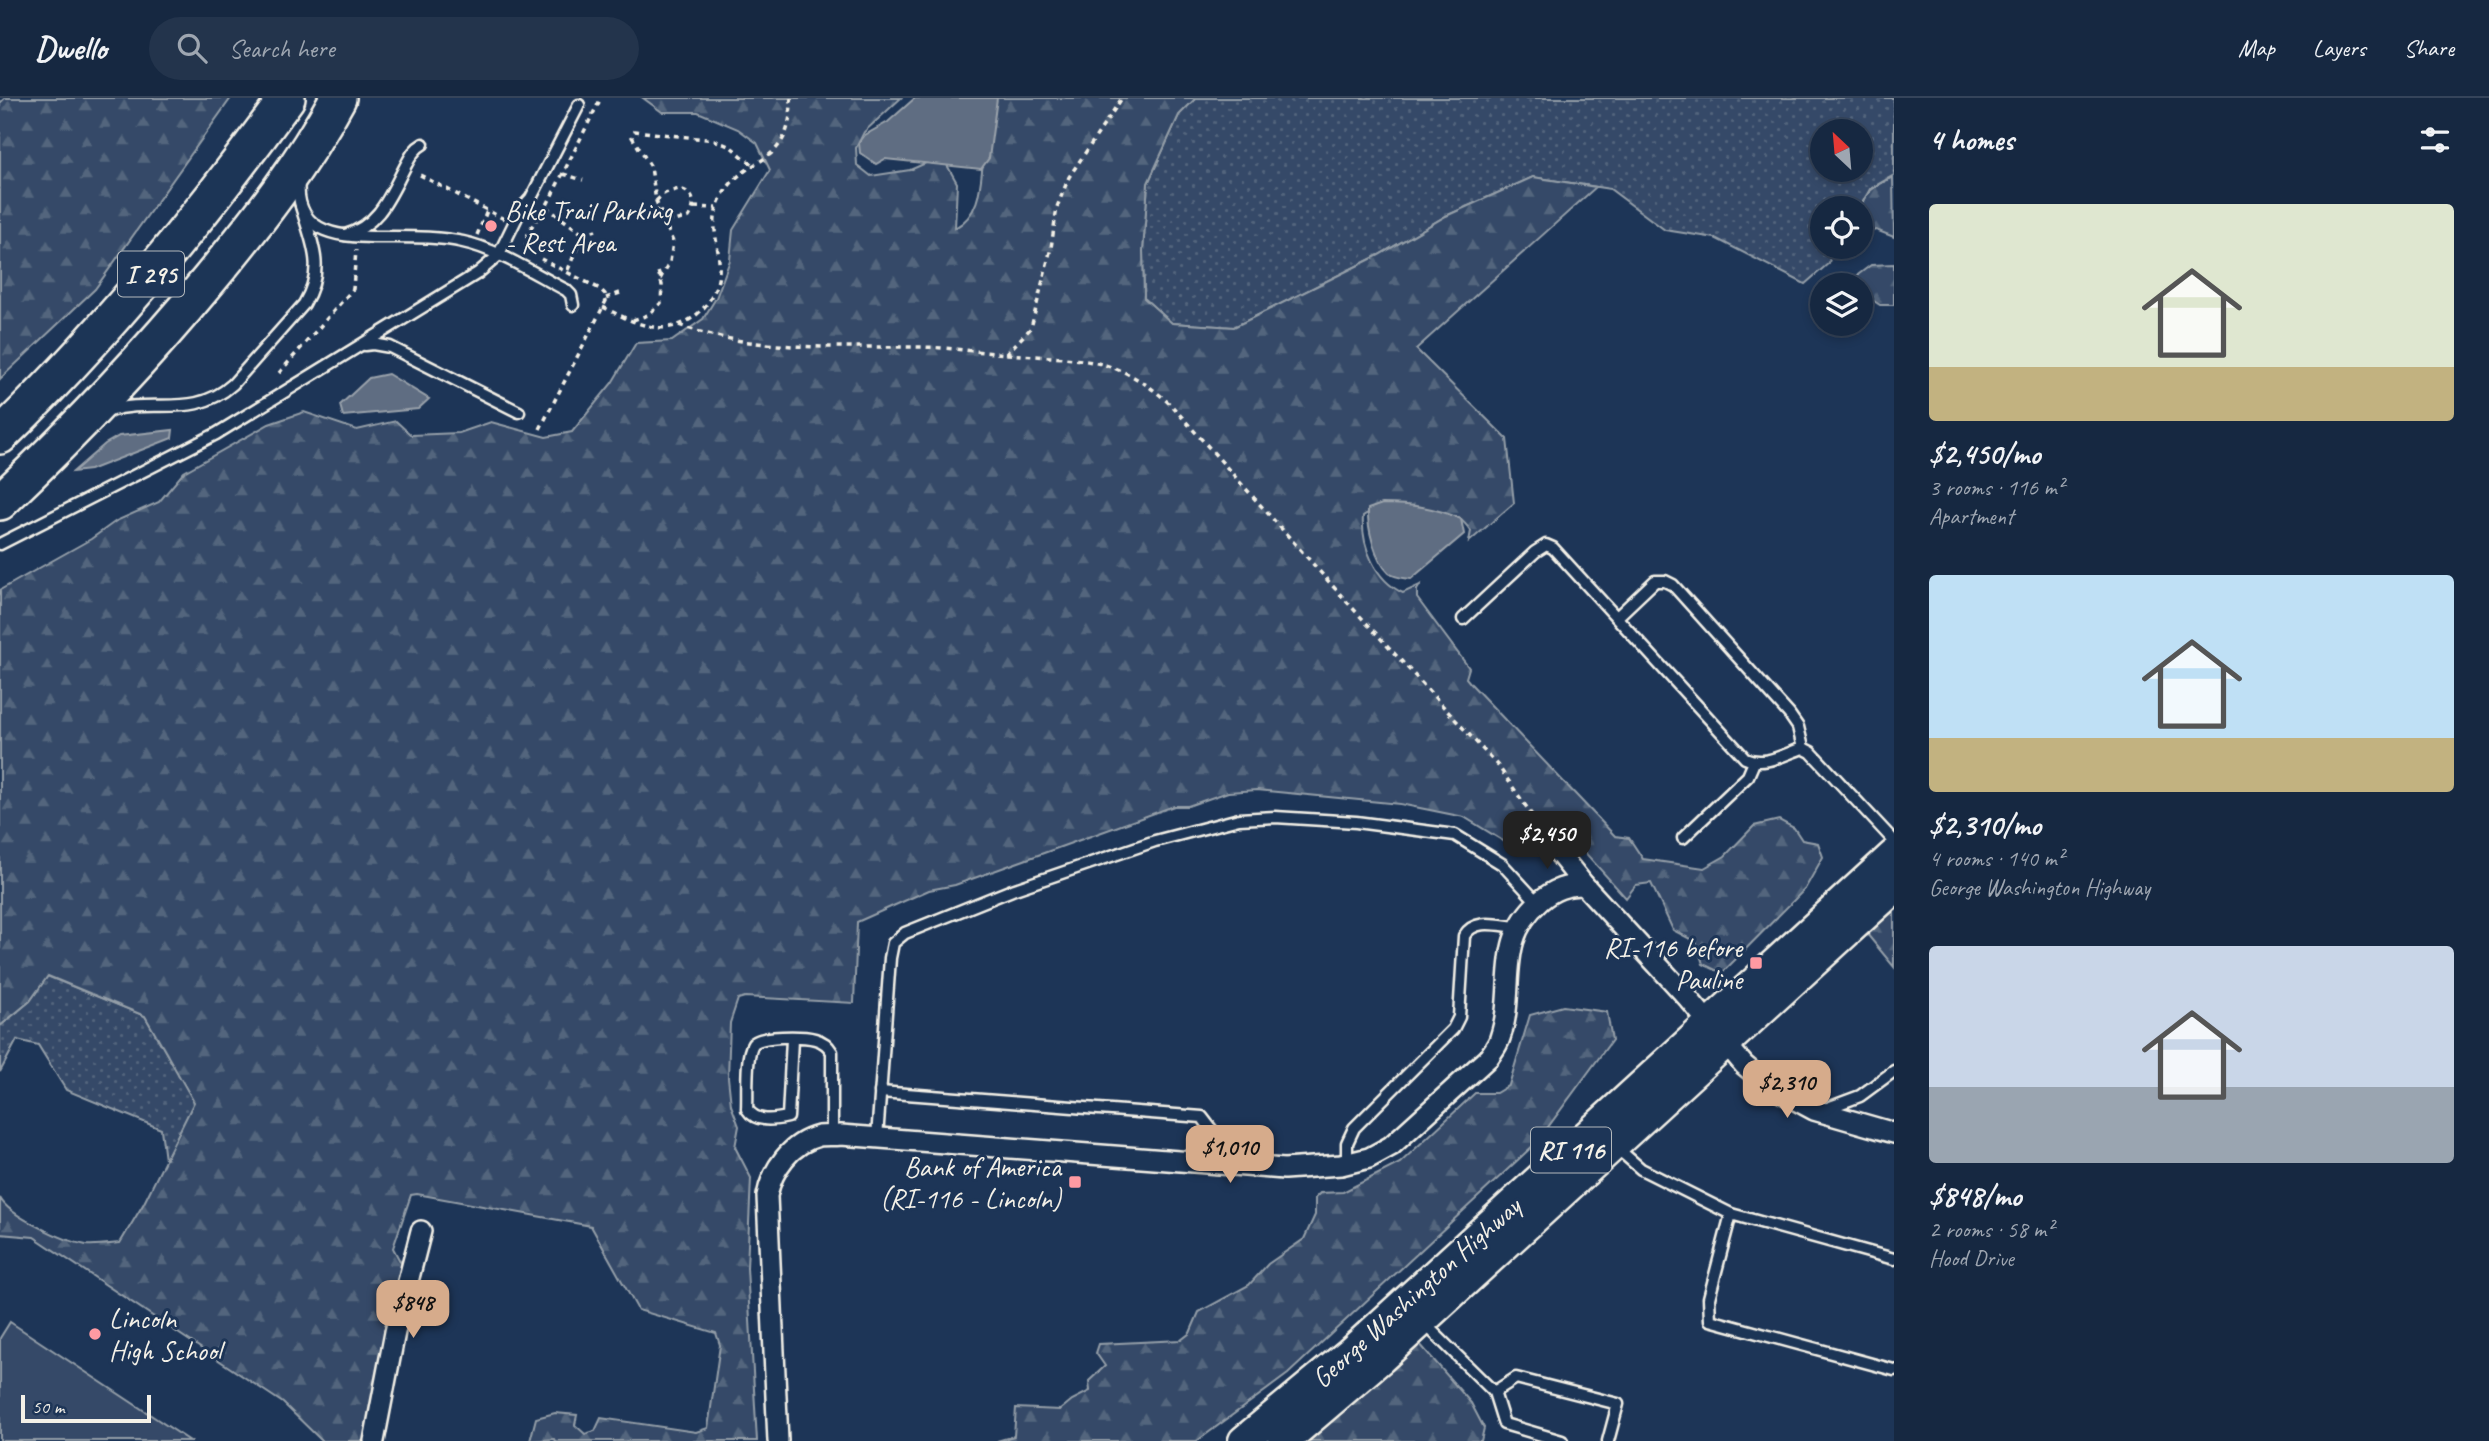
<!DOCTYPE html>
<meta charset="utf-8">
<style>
body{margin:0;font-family:Caveat,sans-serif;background:#23344c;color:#f1f3f6;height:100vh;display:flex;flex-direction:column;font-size:26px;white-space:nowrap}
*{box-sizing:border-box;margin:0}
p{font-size:23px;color:#9ea6b1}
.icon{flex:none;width:38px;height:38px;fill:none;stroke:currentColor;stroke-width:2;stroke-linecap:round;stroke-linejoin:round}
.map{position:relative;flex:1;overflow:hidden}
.drawer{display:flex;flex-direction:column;background:#162841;width:595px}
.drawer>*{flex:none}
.needle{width:46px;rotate:334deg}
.controls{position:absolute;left:1810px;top:21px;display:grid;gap:14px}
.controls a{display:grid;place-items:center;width:63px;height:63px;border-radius:50%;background:#162841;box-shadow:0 4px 10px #0003,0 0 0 2px #35445a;font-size:35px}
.scale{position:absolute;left:21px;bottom:18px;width:130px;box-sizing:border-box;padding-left:7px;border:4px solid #f4f1e8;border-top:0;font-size:19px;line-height:24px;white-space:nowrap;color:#f4f1e8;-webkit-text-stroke:5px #1d3557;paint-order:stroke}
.price{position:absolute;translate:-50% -60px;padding:0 16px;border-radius:14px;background:#d6ab8b;color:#111;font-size:23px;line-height:46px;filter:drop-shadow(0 2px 4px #0008)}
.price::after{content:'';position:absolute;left:50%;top:42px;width:21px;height:16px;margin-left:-10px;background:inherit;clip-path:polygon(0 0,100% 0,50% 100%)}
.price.on{background:#222;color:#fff}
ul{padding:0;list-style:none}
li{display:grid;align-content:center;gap:14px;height:371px;padding:0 35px}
li span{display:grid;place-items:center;height:217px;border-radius:7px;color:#555}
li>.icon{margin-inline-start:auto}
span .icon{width:126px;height:126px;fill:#fffc;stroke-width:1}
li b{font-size:30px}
h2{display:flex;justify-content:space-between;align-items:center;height:84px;padding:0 35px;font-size:30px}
header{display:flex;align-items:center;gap:42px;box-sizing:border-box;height:98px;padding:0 35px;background:#162841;border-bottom:2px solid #35445a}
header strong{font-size:33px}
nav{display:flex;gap:38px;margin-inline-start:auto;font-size:24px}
.search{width:490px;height:63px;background:#23344c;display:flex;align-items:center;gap:18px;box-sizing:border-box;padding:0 24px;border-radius:38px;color:#9ea6b1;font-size:26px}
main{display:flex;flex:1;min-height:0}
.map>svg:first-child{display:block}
.grass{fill:url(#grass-dots);stroke:#949ea8;stroke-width:2;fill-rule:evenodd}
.forest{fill:url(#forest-firs);stroke:#949ea8;stroke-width:2}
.pitch{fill:#354a67;stroke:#949ea8;stroke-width:2}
.water{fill:#5e6d82;stroke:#9aa2ab;stroke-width:2}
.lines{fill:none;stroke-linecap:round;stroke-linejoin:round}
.service-casing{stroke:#f4f1e8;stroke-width:15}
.minor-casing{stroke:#f4f1e8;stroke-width:24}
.primary-casing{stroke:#f4f1e8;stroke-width:35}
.motorway-casing{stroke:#f4f1e8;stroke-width:40}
.path{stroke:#f4f1e8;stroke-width:3.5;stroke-dasharray:5 5;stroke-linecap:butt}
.service{stroke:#1d3557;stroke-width:10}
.minor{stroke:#1d3557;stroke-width:19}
.primary{stroke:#1d3557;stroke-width:30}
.motorway{stroke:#1d3557;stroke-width:35}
.poi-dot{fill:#ff9aa2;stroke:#1d3557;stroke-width:2.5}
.labels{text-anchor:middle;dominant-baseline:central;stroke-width:6;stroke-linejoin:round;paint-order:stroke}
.shield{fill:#1d3557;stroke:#b4b9bc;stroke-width:2}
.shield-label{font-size:26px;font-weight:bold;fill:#f4f1e8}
.poi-label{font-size:28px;fill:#f4f1e8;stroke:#1d3557;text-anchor:start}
.street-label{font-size:28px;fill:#f4f1e8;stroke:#1d3557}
</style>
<header>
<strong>Dwello</strong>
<div class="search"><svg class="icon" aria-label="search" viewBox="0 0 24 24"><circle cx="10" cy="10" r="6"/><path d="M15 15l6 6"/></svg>Search here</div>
<nav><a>Map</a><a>Layers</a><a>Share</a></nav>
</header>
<main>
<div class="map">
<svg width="1894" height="1343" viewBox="0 0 1894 1343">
<defs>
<pattern id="grass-dots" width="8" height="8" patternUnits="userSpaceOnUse" patternTransform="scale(1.75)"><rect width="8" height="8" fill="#354a67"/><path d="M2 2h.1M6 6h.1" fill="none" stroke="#53657d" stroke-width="1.8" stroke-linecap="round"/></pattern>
<pattern id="forest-firs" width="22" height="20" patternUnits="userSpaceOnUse" patternTransform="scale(1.75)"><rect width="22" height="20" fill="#354a67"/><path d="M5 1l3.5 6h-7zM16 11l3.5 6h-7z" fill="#53657d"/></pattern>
</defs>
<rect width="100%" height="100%" fill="#1d3557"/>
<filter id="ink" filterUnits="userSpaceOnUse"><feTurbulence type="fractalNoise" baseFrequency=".0143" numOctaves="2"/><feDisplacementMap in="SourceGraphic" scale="14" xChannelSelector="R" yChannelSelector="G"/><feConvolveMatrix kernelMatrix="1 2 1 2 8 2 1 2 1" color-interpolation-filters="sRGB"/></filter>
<g filter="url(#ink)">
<g class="grass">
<path d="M1196 0H1894V77L1870 91 1860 110H1822V149H1832L1829 165 1805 186 1715 140 1665 132 1610 91 1533 79 1446 118 1379 157 1234 229 1171 225 1144 200 1143 153 1148 85 1179 17ZM1822 33H1860V72H1822Z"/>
<polygon points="47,878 145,918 195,1004 165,1062 161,1031 66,992 38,947 17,942 0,974 0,928 30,903"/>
</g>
<g class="forest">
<polygon points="5,0 231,0 95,191 0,281 0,5"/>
<path d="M643 0H901L864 34 856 50 857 67 871 78 910 72 942 58 957 85 955 130C983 115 980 82 984 55 987 37 992 18 996 0H1196L1179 17 1148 85 1143 153 1144 200 1172 225 1234 229 1379 157 1446 118 1533 79 1596 89 1416 251 1507 341 1514 405 1469 444 1471 433C1468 429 1464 424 1460 421 1446 412 1376 406 1363 418 1361 448 1375 482 1403 495L1420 487 1417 492V500L1469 570 1466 580 1471 586 1615 738 1629 740 1643 761 1704 770 1725 758 1754 728 1779 722 1794 730 1802 742 1818 745 1823 759 1805 791 1722 875 1703 866 1696 844 1673 832 1651 785 1636 787 1626 800 1553 719 1538 723 1523 733 1530 751 1523 755 1464 719 1400 706 1257 692 1228 694 1188 708H1174L955 787 929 792 857 824 854 905 745 899 738 901 730 925 728 979 731 1007 739 1028 735 1049 751 1080 747 1170 757 1343H555L554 1341 530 1343 536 1320 555 1315 577 1317 575 1327 585 1336 595 1333 601 1320 696 1334 708 1330 720 1247 716 1235 638 1212 591 1128 417 1096 411 1097 393 1150 411 1184 375 1343H322L283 1305 34 1139 0 1136V1100C10 1119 65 1143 86 1147 96 1148 109 1146 120 1145L144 1105 194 1004 145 918 48 878 30 903 0 928V492L91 441 116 423 159 404 184 374 269 326 304 314 357 332 396 323 411 337 459 335 491 324 546 339 572 334 612 285 636 245 672 243 703 221 716 200 730 162 733 132 770 72 757 45 738 31 698 14H662Z"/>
<path d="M1893 79 1894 139 1876 132 1860 136C1860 101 1861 95 1893 79Z"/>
<polygon points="1894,166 1894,207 1880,207 1860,194 1860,187 1847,185 1871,167"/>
<polygon points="1894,801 1894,869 1862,830"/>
<polygon points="1563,908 1607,914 1612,942 1537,1044 1288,1276 1197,1343 997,1343 1014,1338 1016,1310 1060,1312 1072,1302 1090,1293 1089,1283 1105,1268 1096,1255 1099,1246 1181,1242 1190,1235 1199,1214 1249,1187 1268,1166 1304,1141 1315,1117 1315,1100 1320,1095 1343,1094 1400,1065 1475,995 1496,995 1509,987 1530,917"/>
<polygon points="1413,1238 1471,1305 1484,1330 1481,1343 1288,1343"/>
</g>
<polygon class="pitch" points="10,1224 190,1343 0,1343 0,1240"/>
<g class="water">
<polygon points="915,0 997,0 989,60 981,71 885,61 876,66 860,55 859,45 865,37 888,24"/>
<polygon points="388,276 429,301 418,311 343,318 340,307 369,280"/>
<polygon points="173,332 172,340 90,372 73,374 105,346 119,338"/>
<path d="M1382 406C1411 406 1434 409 1461 421L1464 436 1411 481C1404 480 1395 480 1389 475 1375 462 1367 430 1368 411Z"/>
</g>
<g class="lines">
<defs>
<g id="service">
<path d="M299 82C293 143 351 139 393 139 416 139 441 139 463 144 497 151 535 176 566 192L571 197 573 207"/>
<path d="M345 137C380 127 390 97 406 67 411 58 414 51 423 46"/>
<polyline points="365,247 373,246 390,249 519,314"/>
<path d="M109 313C154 299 193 322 233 286L304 206C326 169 312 146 301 108"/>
<polyline points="0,446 216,336 478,175 498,158 521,111 531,100 579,7"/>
<polyline points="1617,519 1655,483 1665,483 1673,487 1789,616 1798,629 1803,650"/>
<path d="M1463 521 1535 454 1546 447 1553 450 1745 660C1765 669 1784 656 1803 650L1811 654 1894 743"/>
<polyline points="1683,740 1748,678 1754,664"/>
<path d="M792 941 788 1019C774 1022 756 1025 747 1011 748 996 745 958 753 946 759 937 804 938 815 941 823 943 828 947 832 954V1038"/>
<polyline points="880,994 1202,1019 1215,1036 1214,1065"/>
<polyline points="1825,1011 1860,998 1894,973"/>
<polyline points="877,1040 890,860 893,845 905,835 1012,792 1155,743 1239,721 1275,719 1356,724 1455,737 1502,766 1538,805"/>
<polyline points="1617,1050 1641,1071 1731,1116 1894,1161"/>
<path d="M1347 1066V1045L1354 1030 1453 931 1459 919 1464 838C1475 819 1500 828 1518 829"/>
<polyline points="1731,1116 1709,1200 1710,1222 1894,1272"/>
<polyline points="1425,1226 1494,1294 1504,1326 1562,1343"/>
<polyline points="1494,1294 1516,1280 1618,1306 1608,1343"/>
</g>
<g id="minor">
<polyline points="1542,734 1584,787"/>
<polyline points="374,1343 395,1234 421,1133"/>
<path d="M778 1343 767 1098C772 1071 791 1045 819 1038 826 1037 834 1038 841 1037L1284 1071 1341 1067 1369 1060 1391 1048 1489 959C1493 953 1498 947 1500 940 1517 891 1494 843 1540 803 1554 791 1566 787 1584 787L1688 900 1744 967 1768 987 1814 1012 1894 1035"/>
</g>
<g id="primary">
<polyline points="1244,1343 1350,1255 1894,757"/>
<polyline points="1284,1343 1381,1260 1894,790"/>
</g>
<g id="motorway">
<path d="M0 338C107 235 200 120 287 0"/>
<path d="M0 404C74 334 144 261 209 182 257 124 302 67 338 0"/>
</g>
</defs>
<use href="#service" class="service-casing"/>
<use href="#minor" class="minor-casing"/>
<use href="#primary" class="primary-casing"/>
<use href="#motorway" class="motorway-casing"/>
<g class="path">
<polyline points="563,76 583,82"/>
<polyline points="420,77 504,121"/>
<path d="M656 103 665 95 679 91C694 94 697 106 689 119L675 123 663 122"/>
<polyline points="546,109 583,136 567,174"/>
<polyline points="694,109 716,110"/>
<polyline points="644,116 659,112"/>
<polyline points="583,136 596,132"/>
<polyline points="477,137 487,113"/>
<path d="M534 157 526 149C525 132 537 123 546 109L601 0"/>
<polyline points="660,181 670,164 673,144 656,103 651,69 632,39 635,33 714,42 731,49 754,68"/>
<polyline points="606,200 620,195"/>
<path d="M603 209C619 217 635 226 653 229 686 235 717 206 719 174 721 148 707 126 721 100 746 53 791 73 791 0"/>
<polyline points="633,222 648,217 661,205 662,187 657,170"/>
<path d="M679 227C754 255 838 248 917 249 947 249 978 254 1008 256 1077 262 1117 256 1171 307L1347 504 1499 669 1534 720"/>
<polyline points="1006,256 1031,230 1051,150 1057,109 1069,79 1122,0"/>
<polyline points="279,275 353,191 356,152"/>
<polyline points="540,331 606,203 605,196 600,191 541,161"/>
</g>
<use href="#service" class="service"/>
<use href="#minor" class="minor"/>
<use href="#primary" class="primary"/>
<use href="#motorway" class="motorway"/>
</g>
</g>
<g class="poi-dot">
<circle cx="491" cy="128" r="7"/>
<rect x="1749" y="858" width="14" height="14" rx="3.5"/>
<rect x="1068" y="1077" width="14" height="14" rx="3.5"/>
<circle cx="95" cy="1236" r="7"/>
</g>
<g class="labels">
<g class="shield">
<rect x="118" y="153.5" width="66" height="45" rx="5"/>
<rect x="1531" y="1029.5" width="80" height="45" rx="5"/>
</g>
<g class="shield-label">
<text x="151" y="176">I 295</text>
<text x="1571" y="1052">RI 116</text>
</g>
<g class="poi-label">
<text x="505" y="112">Bike Trail Parking<tspan x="505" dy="32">- Rest Area</tspan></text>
<text x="1742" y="849" text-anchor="end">RI-116 before<tspan x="1742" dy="32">Pauline</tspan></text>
<text x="1061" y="1068" text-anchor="end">Bank of America<tspan x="1061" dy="32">(RI-116 - Lincoln)</tspan></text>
<text x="109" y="1220">Lincoln<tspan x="109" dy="32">High School</tspan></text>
</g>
<g class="street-label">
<text transform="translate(1416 1194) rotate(-42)">George Washington Highway</text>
</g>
</g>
</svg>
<div class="controls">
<a><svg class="needle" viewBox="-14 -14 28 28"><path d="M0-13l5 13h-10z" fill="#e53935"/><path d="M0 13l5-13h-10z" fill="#9ea6b1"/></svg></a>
<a><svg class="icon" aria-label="locate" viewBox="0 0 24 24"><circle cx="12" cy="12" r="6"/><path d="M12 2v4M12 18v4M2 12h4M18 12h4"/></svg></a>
<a><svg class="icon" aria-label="layers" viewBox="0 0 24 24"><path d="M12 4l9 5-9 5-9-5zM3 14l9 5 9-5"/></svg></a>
</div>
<div class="scale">50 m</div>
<b class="price on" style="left:1547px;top:773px">$2,450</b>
<b class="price" style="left:1787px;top:1022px">$2,310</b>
<b class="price" style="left:1230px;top:1087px">$1,010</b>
<b class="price" style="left:413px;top:1242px">$848</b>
</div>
<section class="drawer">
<h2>4 homes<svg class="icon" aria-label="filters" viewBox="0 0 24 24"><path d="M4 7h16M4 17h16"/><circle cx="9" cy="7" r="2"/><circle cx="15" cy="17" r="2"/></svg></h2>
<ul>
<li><span style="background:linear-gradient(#dfe7d0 75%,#c2b280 0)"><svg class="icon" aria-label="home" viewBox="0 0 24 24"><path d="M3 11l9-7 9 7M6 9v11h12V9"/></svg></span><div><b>$2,450/mo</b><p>3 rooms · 116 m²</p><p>Apartment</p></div></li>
<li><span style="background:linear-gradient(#bfe0f5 75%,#c2b280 0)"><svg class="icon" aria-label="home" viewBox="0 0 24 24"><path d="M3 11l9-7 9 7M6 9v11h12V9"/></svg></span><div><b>$2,310/mo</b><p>4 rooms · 140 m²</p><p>George Washington Highway</p></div></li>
<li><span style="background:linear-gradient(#c9d6e8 65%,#9aa5b1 0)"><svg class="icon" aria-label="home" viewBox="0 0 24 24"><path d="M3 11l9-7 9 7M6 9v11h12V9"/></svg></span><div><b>$848/mo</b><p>2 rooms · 58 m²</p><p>Hood Drive</p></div></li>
</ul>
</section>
</main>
